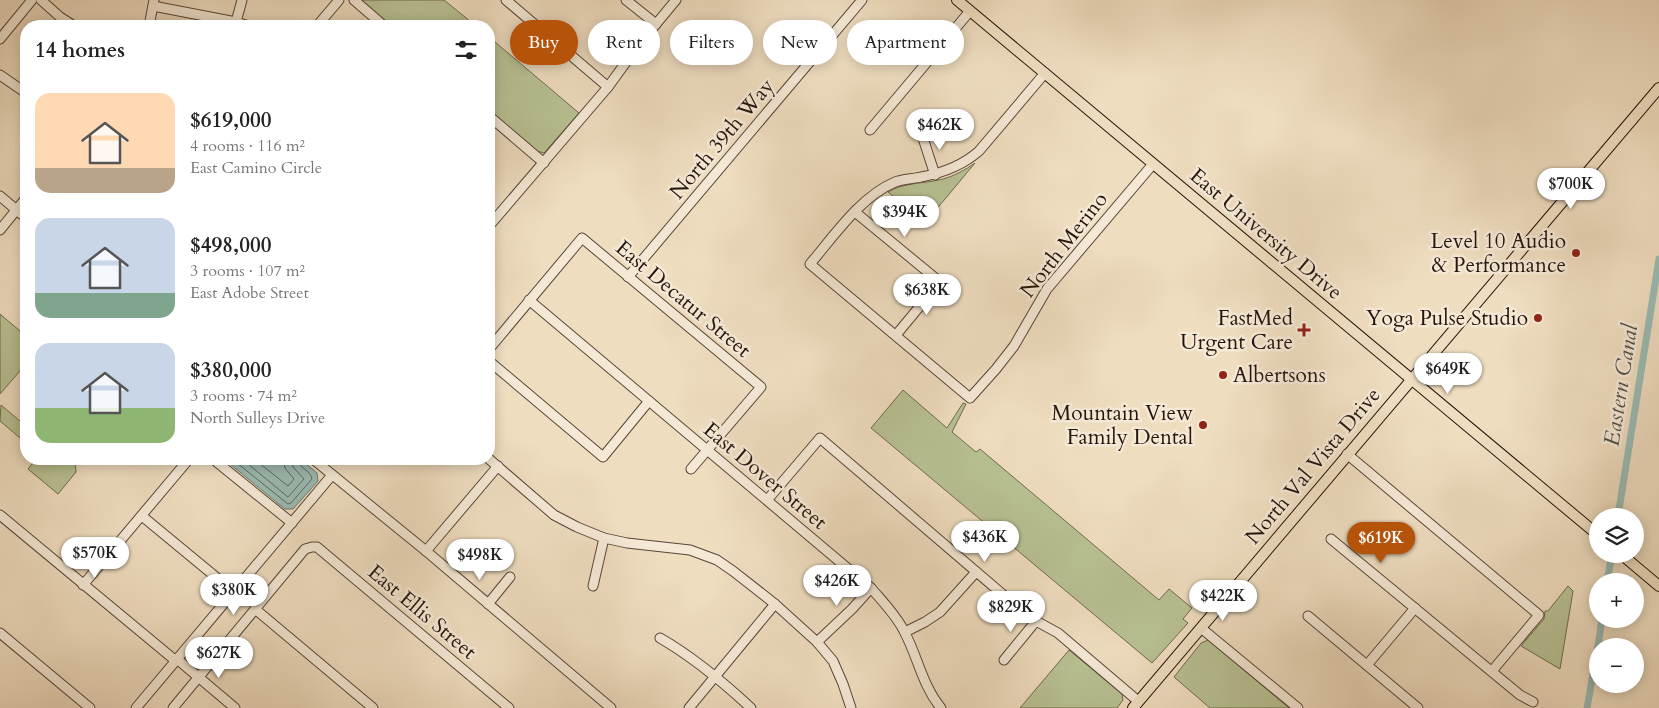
<!DOCTYPE html>
<meta charset="utf-8">
<style>
body{margin:0;font-family:Cardo,serif;background:#f2f2f2;color:#222;height:100vh;display:flex;flex-direction:column;font-size:19px;white-space:nowrap}
*{box-sizing:border-box;margin:0}
p{font-size:16px;color:#767676}
.icon{flex:none;width:28px;height:28px;fill:none;stroke:currentColor;stroke-width:2;stroke-linecap:round;stroke-linejoin:round}
.map{position:relative;flex:1;overflow:hidden}
.sheet{position:absolute;left:20px;top:20px;width:475px;height:445px;display:flex;flex-direction:column;background:#fff;border-radius:20px;box-shadow:0 2px 12px #0003}
.sheet>*{flex:none}
.hud{position:absolute;left:510px;top:20px;width:475px;height:45px;display:flex;gap:10px}
.tools{position:absolute;left:1589px;top:508px;display:grid;gap:10px}
.tools a{display:grid;place-items:center;width:55px;height:55px;border-radius:50%;background:#fff;box-shadow:0 2px 12px #0003;font-size:25px}
.price{position:absolute;translate:-50% -42px;padding:0 11px;border-radius:18px;background:#fff;color:#222;font-size:16px;line-height:32px;filter:drop-shadow(0 1px 2px #0008)}
.price::after{content:'';position:absolute;left:50%;top:30px;width:15px;height:11px;margin-left:-8px;background:inherit;clip-path:polygon(0 0,100% 0,50% 100%)}
.price.selected{background:#b45309;color:#fff}
ul{padding:0;list-style:none}
li{display:flex;align-items:center;gap:15px;height:125px;padding:0 15px}
li span{display:grid;place-items:center;flex:none;width:140px;height:100px;border-radius:15px;color:#555}
li>.icon{margin-inline-start:auto}
span .icon{width:60px;height:60px;fill:#fffc;stroke-width:1}
li b{font-size:21px}
h2{display:flex;justify-content:space-between;align-items:center;height:60px;padding:0 15px;font-size:21px}
.tag{padding:0 18px;border-radius:22px;background:#fff;box-shadow:0 2px 12px #0003;font-size:18px;line-height:45px}
.tag.selected{background:#b45309;color:#fff}
.map>svg:first-child{display:block}
.green{fill:#b8c193;stroke:#6e6a4f}
.water{fill:#9abbb3;stroke:#6b7870}
.lines{fill:none;stroke-linecap:round;stroke-linejoin:round}
.shore{stroke:#5f685f;stroke-width:1}
.canal{stroke:#9abbb3;stroke-width:7}
.minor-casing{stroke:#574638;stroke-width:11}
.major-casing{stroke:#24140b;stroke-width:12}
.minor{stroke:#f5e9d6;stroke-width:9}
.major{stroke:#efddc0;stroke-width:10}
.poi-dot{fill:#8f2418;stroke:#f5e9d6;stroke-width:2}
.labels{text-anchor:middle;dominant-baseline:central;stroke-width:5;stroke-linejoin:round;paint-order:stroke}
.street-label{font-size:21px;fill:#24140b;stroke:#f5e9d6}
.poi-label{font-size:21px;fill:#24140b;stroke:#f5e9d6;text-anchor:end}
.water-label{font-size:22px;font-style:italic;fill:#4d4e46;stroke:#f5e9d6}
</style>
<div class="map">
<svg width="1659" height="708" viewBox="0 0 1659 708">
<rect width="100%" height="100%" fill="#efddc0"/>
<filter id="stains"><feTurbulence type="fractalNoise" baseFrequency=".004" numOctaves="4"/><feColorMatrix values="0 0 0 0 .2 0 0 0 0 .09 0 0 0 0 .02 0 0 0 .5 -.17"/></filter>
<radialGradient id="worn" r=".72"><stop offset=".6" stop-color="#630" stop-opacity="0"/><stop offset="1" stop-color="#630" stop-opacity=".3"/></radialGradient>
<g class="green">
<polygon points="358,0 444,0 476,26 389,26"/>
<polygon points="489,37 579,113 544,153 537,151 489,110"/>
<path d="M975 163 925 223 888 192C905 182 924 184 943 179 954 176 965 170 975 163Z"/>
<polygon points="0,314 20,331 22,340 26,344 21,350 26,355 26,364 0,394"/>
<polygon points="903,390 947,428 963,403 966,404 952,432 976,452 980,449 1159,600 1169,589 1192,608 1183,619 1188,623 1152,663 871,428"/>
<polygon points="1,405 26,426 26,443 0,421"/>
<polygon points="36,459 66,459 75,462 76,472 58,494 28,469"/>
<polygon points="1568,586 1573,591 1560,669 1521,646 1544,619 1545,611 1548,611"/>
<polygon points="1208,640 1289,708 1210,708 1174,677 1201,643"/>
<polygon points="1069,650 1122,694 1123,700 1117,708 1020,708"/>
</g>
<polygon class="water" points="224,459 300,459 317,473 318,481 293,509 285,509"/>
<g class="lines">
<g class="shore">
<path d="M232 459 288 504 291 503 312 479C311 470 298 468 297 459"/>
<polyline points="242,459 288,497 304,479 293,467 291,459"/>
<polyline points="254,459 288,486 294,479 285,468 283,459"/>
</g>
<g class="canal">
<polyline points="1618,516 1659,259"/>
<polyline points="1607,581 1612,554"/>
<polyline points="1598,646 1602,619"/>
<polyline points="1587,708 1598,646"/>
</g>
<defs>
<g id="minor">
<polyline points="41,0 60,17 74,26"/>
<polyline points="354,0 384,26"/>
<polyline points="506,0 608,87"/>
<polyline points="626,0 656,24"/>
<polyline points="153,6 236,22 249,26"/>
<polyline points="236,22 242,0"/>
<polyline points="149,26 154,0"/>
<polyline points="317,26 339,0"/>
<polyline points="0,39 32,0"/>
<path d="M1045 73 979 151C962 166 943 173 921 177 912 179 902 179 895 182 860 197 834 236 810 264L970 398 996 369 1014 346 1047 289 1153 164"/>
<polyline points="0,75 26,93"/>
<polyline points="489,116 544,163"/>
<polyline points="870,130 970,11"/>
<polyline points="922,135 935,175"/>
<polyline points="0,196 26,218"/>
<polyline points="855,212 940,282 896,335"/>
<polyline points="489,226 608,87 637,47 676,0"/>
<polyline points="0,230 26,198"/>
<polyline points="628,277 862,0"/>
<path d="M529 300 871 588C883 602 896 615 904 631 918 657 922 685 941 708"/>
<polyline points="489,349 582,238 761,387 691,469"/>
<polyline points="489,361 603,457 649,401"/>
<polyline points="1347,454 1539,615 1492,671"/>
<polyline points="213,459 292,523"/>
<polyline points="313,459 426,551 611,708"/>
<polyline points="489,459 554,515 577,527 604,538 627,543 690,550 717,560 733,571 775,604 817,642 833,661 843,684 851,708"/>
<polyline points="768,499 820,438 1021,610 1036,621 1058,633 1138,701"/>
<polyline points="0,515 176,661"/>
<polyline points="142,516 234,592"/>
<polyline points="1331,539 1520,695 1533,702"/>
<polyline points="426,551 498,466"/>
<polyline points="83,585 189,459"/>
<polyline points="593,586 604,538"/>
<polyline points="488,604 510,577"/>
<polyline points="255,609 373,708"/>
<polyline points="1308,616 1418,708"/>
<polyline points="1201,628 1298,708"/>
<polyline points="905,632 925,622 940,612 976,572"/>
<polyline points="0,633 90,708"/>
<path d="M660 638C693 657 723 682 751 708"/>
<polyline points="817,642 852,609 871,588"/>
<polyline points="177,659 235,708"/>
<polyline points="1004,660 1036,621"/>
<polyline points="1367,665 1415,608"/>
<polyline points="136,708 332,475"/>
<polyline points="173,708 305,549 312,547 317,547 509,708"/>
<polyline points="689,708 775,604"/>
</g>
<g id="major">
<polyline points="957,0 1598,535"/>
<polyline points="1621,554 1659,586"/>
<polyline points="1133,708 1659,88"/>
</g>
</defs>
<use href="#minor" class="minor-casing"/>
<use href="#major" class="major-casing"/>
<use href="#minor" class="minor"/>
<use href="#major" class="major"/>
</g>
<g class="poi-dot">
<circle cx="1576" cy="253" r="5"/>
<circle cx="1538" cy="318" r="5"/>
<path d="M1301.5 322.5h5v5h5v5h-5v5h-5v-5h-5v-5h5z"/>
<circle cx="1223" cy="375" r="5"/>
<circle cx="1203" cy="425" r="5"/>
</g>
<g class="labels">
<g class="street-label">
<text transform="translate(722 139) rotate(-50)">North 39th Way</text>
<text transform="translate(1266 234) rotate(40)">East University Drive</text>
<text transform="translate(1064 245) rotate(-52)">North Merino</text>
<text transform="translate(683 299) rotate(40)">East Decatur Street</text>
<text transform="translate(1313 466) rotate(-50)">North Val Vista Drive</text>
<text transform="translate(765 476) rotate(40)">East Dover Street</text>
<text transform="translate(422 612) rotate(40)">East Ellis Street</text>
</g>
<g class="poi-label">
<text x="1566" y="241">Level 10 Audio<tspan x="1566" dy="24">&amp; Performance</tspan></text>
<text x="1293" y="318">FastMed<tspan x="1293" dy="24">Urgent Care</tspan></text>
<text x="1528" y="318">Yoga Pulse Studio</text>
<text x="1233" y="375" text-anchor="start">Albertsons</text>
<text x="1193" y="413">Mountain View<tspan x="1193" dy="24">Family Dental</tspan></text>
</g>
<g class="water-label">
<text transform="translate(1621 385) rotate(-81)">Eastern Canal</text>
</g>
</g>
<rect width="100%" height="100%" filter="url(#stains)"/>
<rect width="100%" height="100%" fill="url(#worn)"/>
</svg>
<div class="tools">
<a><svg class="icon" aria-label="layers" viewBox="0 0 24 24"><path d="M12 4l9 5-9 5-9-5zM3 14l9 5 9-5"/></svg></a>
<a>+</a>
<a>−</a>
</div>
<b class="price" style="left:940px;top:151px">$462K</b>
<b class="price" style="left:1571px;top:210px">$700K</b>
<b class="price" style="left:905px;top:238px">$394K</b>
<b class="price" style="left:927px;top:316px">$638K</b>
<b class="price" style="left:1448px;top:395px">$649K</b>
<b class="price" style="left:985px;top:563px">$436K</b>
<b class="price selected" style="left:1381px;top:564px">$619K</b>
<b class="price" style="left:95px;top:579px">$570K</b>
<b class="price" style="left:480px;top:581px">$498K</b>
<b class="price" style="left:837px;top:607px">$426K</b>
<b class="price" style="left:234px;top:616px">$380K</b>
<b class="price" style="left:1223px;top:622px">$422K</b>
<b class="price" style="left:1011px;top:633px">$829K</b>
<b class="price" style="left:219px;top:679px">$627K</b>
<div class="hud">
<a class="tag selected">Buy</a>
<a class="tag">Rent</a>
<a class="tag">Filters</a>
<a class="tag">New</a>
<a class="tag">Apartment</a>
</div>
<section class="sheet">
<h2>14 homes<svg class="icon" aria-label="filters" viewBox="0 0 24 24"><path d="M4 7h16M4 17h16"/><circle cx="9" cy="7" r="2"/><circle cx="15" cy="17" r="2"/></svg></h2>
<ul>
<li><span style="background:linear-gradient(#ffd9b3 75%,#b9a48a 0)"><svg class="icon" aria-label="home" viewBox="0 0 24 24"><path d="M3 11l9-7 9 7M6 9v11h12V9"/></svg></span><div><b>$619,000</b><p>4 rooms · 116 m²</p><p>East Camino Circle</p></div></li>
<li><span style="background:linear-gradient(#c9d6e8 75%,#7fa58c 0)"><svg class="icon" aria-label="home" viewBox="0 0 24 24"><path d="M3 11l9-7 9 7M6 9v11h12V9"/></svg></span><div><b>$498,000</b><p>3 rooms · 107 m²</p><p>East Adobe Street</p></div></li>
<li><span style="background:linear-gradient(#c9d6e8 65%,#8fb573 0)"><svg class="icon" aria-label="home" viewBox="0 0 24 24"><path d="M3 11l9-7 9 7M6 9v11h12V9"/></svg></span><div><b>$380,000</b><p>3 rooms · 74 m²</p><p>North Sulleys Drive</p></div></li>
</ul>
</section>
</div>
